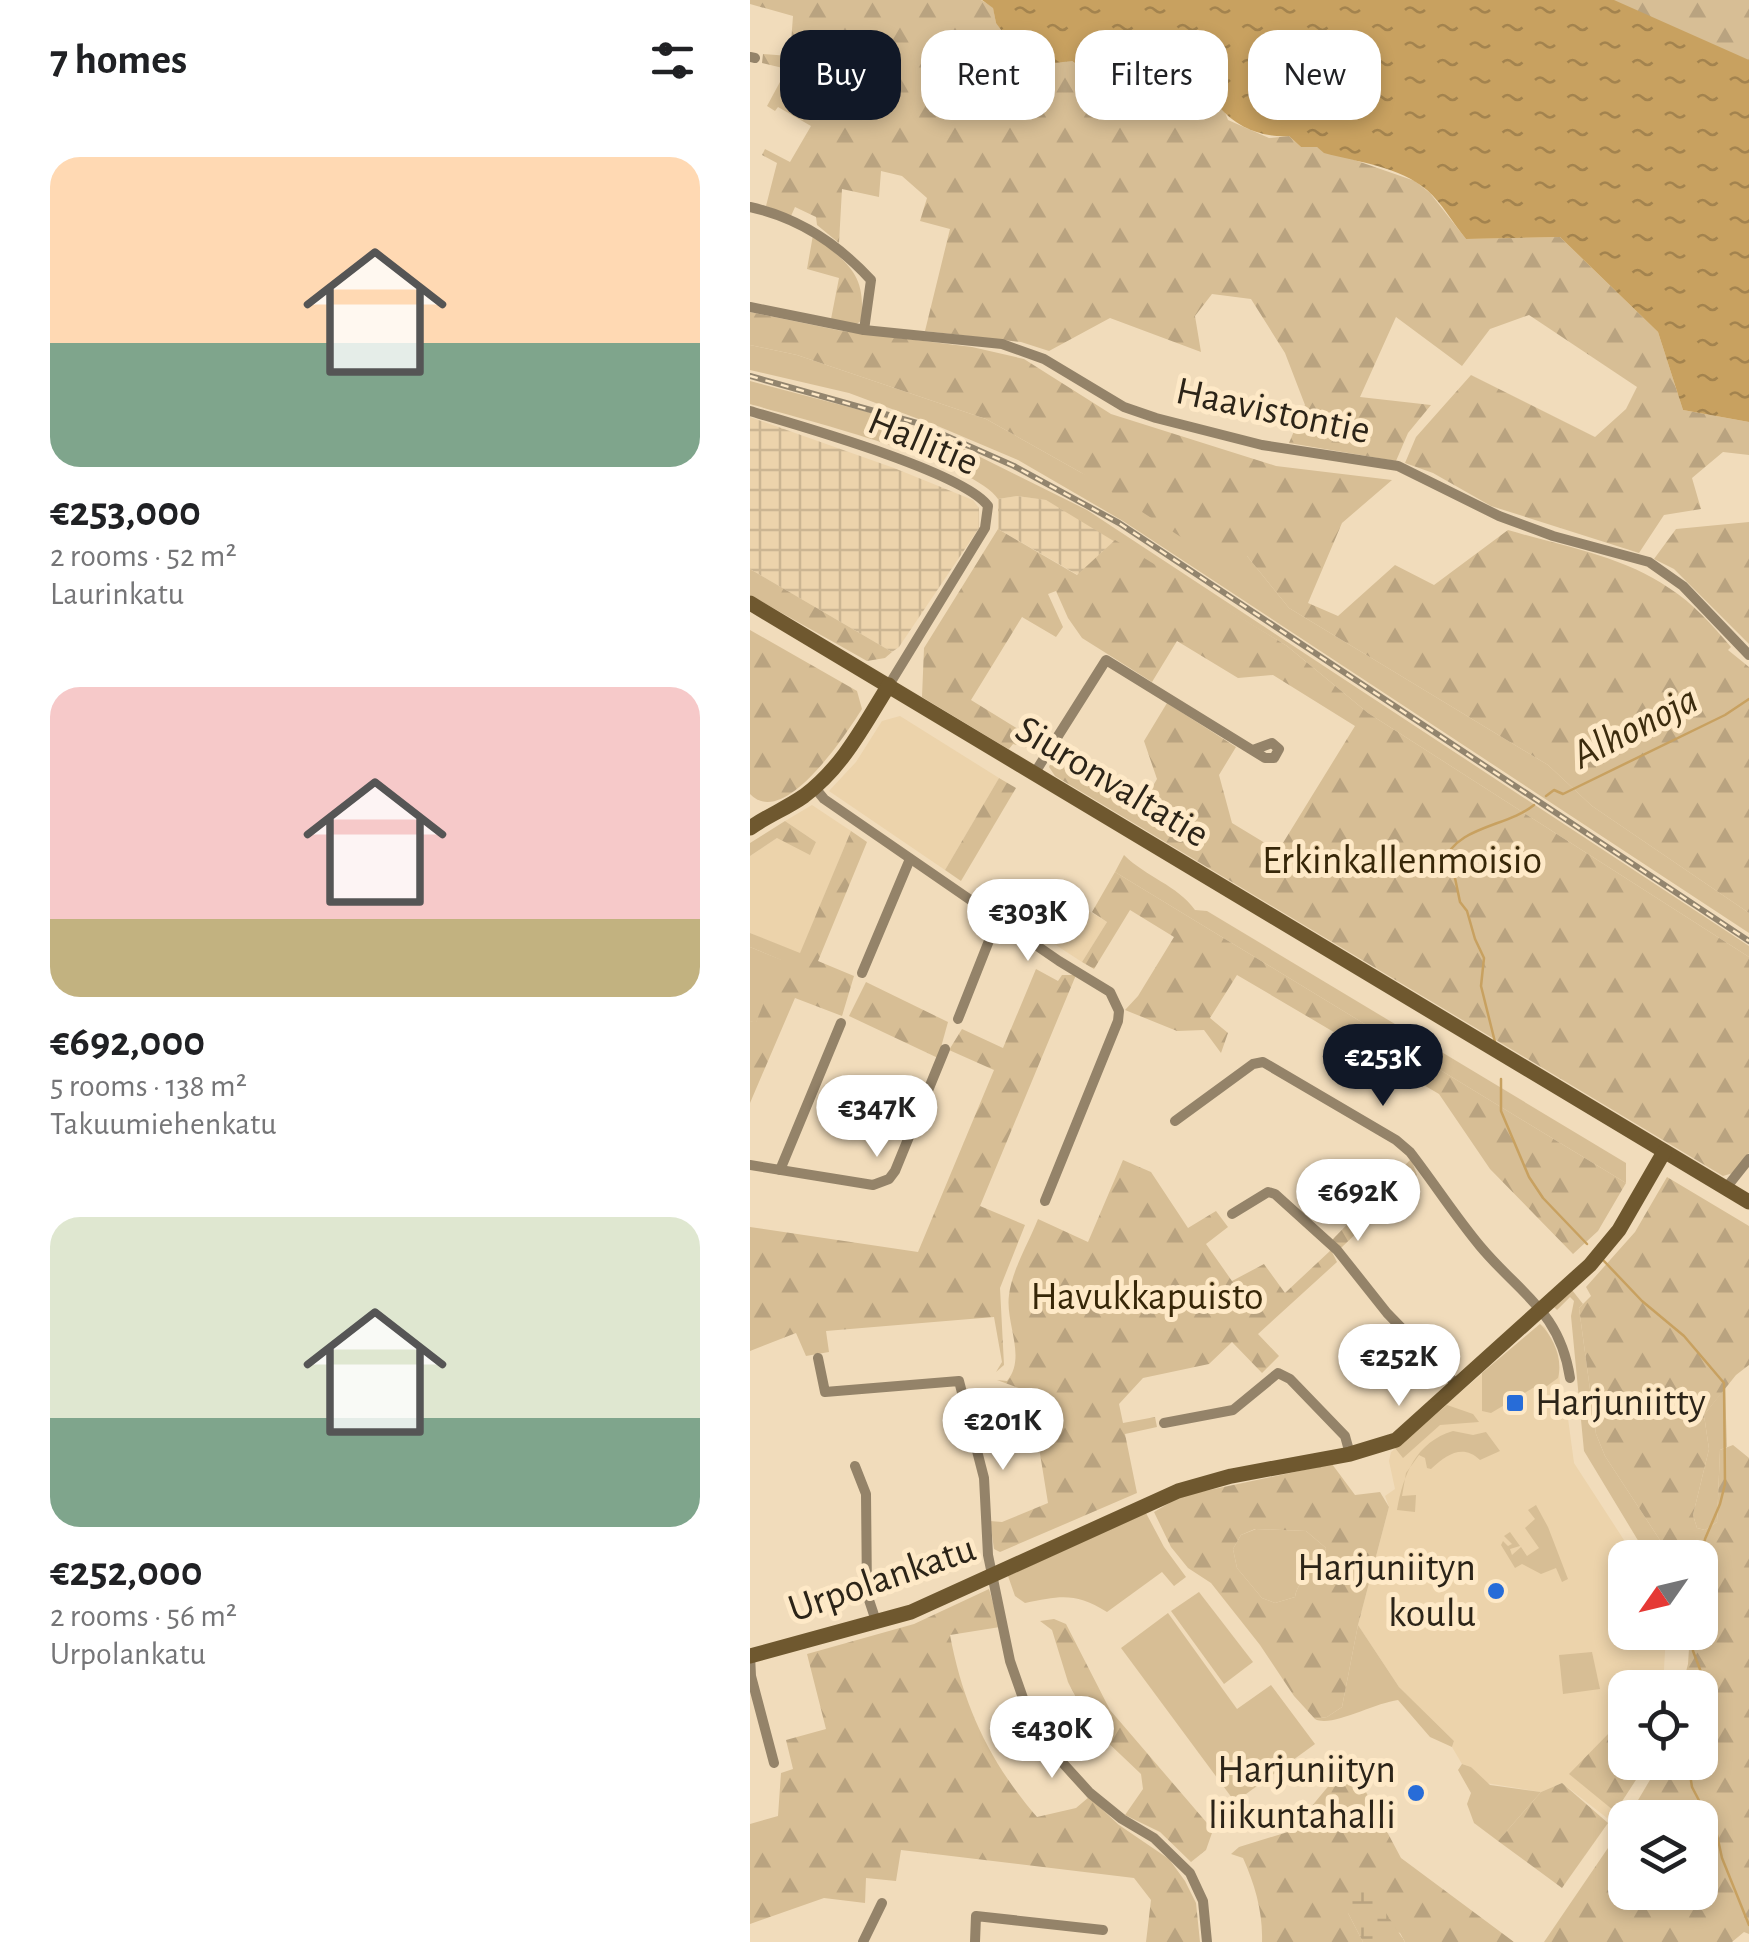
<!DOCTYPE html>
<meta charset="utf-8">
<style>
body{margin:0;font-family:"Alegreya Sans",sans-serif;background:#f6f6f6;color:#202124;height:100vh;display:flex;flex-direction:column;font-size:38px;white-space:nowrap}
*{box-sizing:border-box;margin:0}
p{font-size:32px;color:#757577}
.icon{flex:none;width:55px;height:55px;fill:none;stroke:currentColor;stroke-width:2;stroke-linecap:round;stroke-linejoin:round}
.map{position:relative;flex:1;overflow:hidden}
.side{display:flex;flex-direction:column;background:#fff;width:750px}
.side>*{flex:none}
.hud{position:absolute;left:30px;top:30px;width:818px;height:90px;display:flex;gap:20px}
.needle{width:65px;rotate:236deg}
.controls{position:absolute;left:858px;top:1540px;display:grid;gap:20px}
.controls a{display:grid;place-items:center;width:110px;height:110px;border-radius:20px;background:#fff;box-shadow:0 5px 15px #0003;font-size:50px}
.price{position:absolute;translate:-50% -85px;padding:0 22px;border-radius:35px;background:#fff;color:#222;font-size:32px;line-height:65px;filter:drop-shadow(0 2px 5px #0008)}
.price::after{content:'';position:absolute;left:50%;top:60px;width:30px;height:22px;margin-left:-15px;background:inherit;clip-path:polygon(0 0,100% 0,50% 100%)}
.price.active{background:#111827;color:#fff}
ul{padding:0;list-style:none}
li{display:grid;align-content:center;gap:20px;height:530px;padding:0 50px}
li span{display:grid;place-items:center;height:310px;border-radius:30px;color:#555}
li>.icon{margin-inline-start:auto}
span .icon{width:180px;height:180px;fill:#fffc;stroke-width:1}
li b{font-size:42px}
h2{display:flex;justify-content:space-between;align-items:center;height:120px;padding:0 50px;font-size:42px}
.chip{padding:0 35px;border-radius:30px;background:#fff;box-shadow:0 5px 15px #0003;font-size:35px;line-height:90px}
.chip.active{background:#111827;color:#fff}
main{display:flex;flex:1;min-height:0}
.map>svg:first-child{display:block}
.built{fill:#ecd3ab}
.industrial{fill:url(#industrial-grid)}
.green{fill:#d7be95}
.forest{fill:url(#forest-firs);fill-rule:evenodd}
.wetland{fill:url(#wetland-marsh)}
.water{fill:url(#water-ripples)}
.lines{fill:none;stroke-linecap:round;stroke-linejoin:round}
.stream{stroke:#c8a160;stroke-width:2.5}
.street{stroke:#948369;stroke-width:10}
.secondary{stroke:#6f582f;stroke-width:15}
.rail-casing{stroke:#93856e;stroke-width:6}
.rail{stroke:#fee9c7;stroke-width:2.5;stroke-dasharray:8;stroke-linecap:butt}
.poi-dot{fill:#276cd8;stroke:#fee9c7;stroke-width:4}
.labels{text-anchor:middle;dominant-baseline:central;stroke-width:10;stroke-linejoin:round;paint-order:stroke}
.street-label{font-size:40px;fill:#2c2418;stroke:#fee9c7}
.park-label{font-size:40px;fill:#372708;stroke:#fee9c7}
.poi-label{font-size:40px;fill:#2c2418;stroke:#fee9c7;text-anchor:end}
.water-label{font-size:42px;font-style:italic;fill:#3c2c0e;stroke:#fee9c7}
</style>
<main>
<section class="side">
<h2>7 homes<svg class="icon" aria-label="filters" viewBox="0 0 24 24"><path d="M4 7h16M4 17h16"/><circle cx="9" cy="7" r="2"/><circle cx="15" cy="17" r="2"/></svg></h2>
<ul>
<li><span style="background:linear-gradient(#ffd9b3 60%,#7fa58c 0)"><svg class="icon" aria-label="home" viewBox="0 0 24 24"><path d="M3 11l9-7 9 7M6 9v11h12V9"/></svg></span><div><b>€253,000</b><p>2 rooms · 52 m²</p><p>Laurinkatu</p></div></li>
<li><span style="background:linear-gradient(#f6c9c9 75%,#c2b280 0)"><svg class="icon" aria-label="home" viewBox="0 0 24 24"><path d="M3 11l9-7 9 7M6 9v11h12V9"/></svg></span><div><b>€692,000</b><p>5 rooms · 138 m²</p><p>Takuumiehenkatu</p></div></li>
<li><span style="background:linear-gradient(#dfe7d0 65%,#7fa58c 0)"><svg class="icon" aria-label="home" viewBox="0 0 24 24"><path d="M3 11l9-7 9 7M6 9v11h12V9"/></svg></span><div><b>€252,000</b><p>2 rooms · 56 m²</p><p>Urpolankatu</p></div></li>
</ul>
</section>
<div class="map">
<svg width="999" height="1942" viewBox="0 0 999 1942">
<defs>
<pattern id="industrial-grid" width="8" height="8" patternUnits="userSpaceOnUse" patternTransform="scale(2.5)"><rect width="8" height="8" fill="#ecd3ab"/><path d="M0 4h8M4 0v8" fill="none" stroke="#cbb592"/></pattern>
<pattern id="forest-firs" width="22" height="20" patternUnits="userSpaceOnUse" patternTransform="scale(2.5)"><rect width="22" height="20" fill="#d7be95"/><path d="M5 1l3.5 6h-7zM16 11l3.5 6h-7z" fill="#b9a380"/></pattern>
<pattern id="wetland-marsh" width="20" height="14" patternUnits="userSpaceOnUse" patternTransform="scale(2.5)"><rect width="20" height="14" fill="#d7be95"/><path d="M1 5h8M5 5V1M11 12h8M15 12V8" fill="none" stroke="#b9a380"/></pattern>
<pattern id="water-ripples" width="26" height="14" patternUnits="userSpaceOnUse" patternTransform="scale(2.5)"><rect width="26" height="14" fill="#c8a160"/><path d="M2 4q2-2 4 0t4 0M15 11q2-2 4 0t4 0" fill="none" stroke="#a3834e"/></pattern>
</defs>
<rect width="100%" height="100%" fill="#f1dcbb"/>
<g class="built">
<polygon points="150,716 249,778 195,870 79,791 106,762 132,721"/>
<polygon points="62,805 101,831 50,954 0,933 0,856 27,838 66,842 35,821"/>
<polygon points="297,886 357,922 332,962 272,923"/>
<polygon points="790,1324 795,1327 808,1354 811,1401 817,1411 824,1463 885,1557 875,1558 875,1632 916,1633 913,1687 875,1688 875,1762 867,1809 857,1818 812,1783 791,1792 736,1783 721,1767 712,1764 702,1747 704,1741 649,1687 608,1625 639,1507 635,1496 645,1489 639,1461 641,1452"/>
</g>
<g class="industrial">
<polygon points="0,417 144,468 223,500 229,508 229,528 149,647 142,652 0,569"/>
<polygon points="267,496 296,500 365,540 328,575 248,529 248,499"/>
</g>
<g class="green">
<polygon points="0,345 47,355 236,419 330,472 497,556 539,608 798,765 842,806 999,913 999,933 373,521 268,460 190,427 99,393 0,370"/>
<path d="M0 381 133 416 200 442 337 510 999 946V957L618 713 537 646 296 500 267 496 248 499C225 462 48 418 0 404Z"/>
<path d="M374 855C396 877 427 885 445 910L457 911 876 1163V1183L365 872Z"/>
<polygon points="0,947 32,960 6,1023 0,1021"/>
<polygon points="822,1290 833,1304 829,1308 846,1434 855,1456 921,1557 898,1557 834,1451 821,1316 824,1301 820,1297 807,1310 803,1306"/>
<path d="M790 1324C804 1337 813 1360 808 1378L797 1386 788 1385 741 1413 732 1411V1373Z"/>
<polygon points="975,1388 977,1447 970,1450 967,1522 955,1530 947,1528 943,1515 959,1449 954,1415"/>
<polygon points="697,1405 723,1414 729,1422 690,1425 653,1458 645,1448"/>
<path d="M703 1431 723 1435 736 1432 750 1451 730 1460C713 1444 697 1454 681 1469L677 1468 675 1458 669 1455 656 1473 652 1496 666 1495 665 1512 647 1510C653 1475 666 1442 703 1431Z"/>
<polygon points="786,1505 798,1527 818,1579 812,1582 806,1568 791,1574 772,1564 765,1568 751,1545 753,1541 758,1546 762,1544 754,1536 760,1532 770,1546 760,1549 762,1555 771,1547 777,1556 789,1548 775,1528 785,1519 778,1510"/>
<path d="M396 1513 414 1547 436 1577 424 1586 412 1572 357 1612C325 1592 310 1596 275 1603L265 1596 258 1576Z"/>
<path d="M506 1529 556 1531 576 1548C572 1569 548 1576 545 1597L525 1603 512 1598 487 1568 483 1549 491 1535Z"/>
<polygon points="449,1592 503,1662 474,1684 421,1611"/>
<polygon points="418,1613 487,1709 521,1685 565,1744 485,1802 371,1648"/>
<path d="M608 1625 649 1687 704 1741 702 1747 680 1737 648 1700C624 1703 581 1728 565 1719L577 1717 592 1707Z"/>
<polygon points="842,1652 850,1689 813,1694 809,1655"/>
<polygon points="712,1764 721,1767 740,1785 791,1792 748,1841 724,1823 717,1804 721,1793 708,1770"/>
</g>
<g class="forest">
<polygon points="0,0 231,0 243,7 246,23 267,33 276,44 322,61 331,68 358,69 367,73 422,74 441,85 461,86 467,92 478,120 519,138 539,136 551,147 567,147 665,181 680,193 716,239 810,237 908,332 933,410 999,422 999,455 973,452 942,478 951,509 914,515 889,553 741,506 683,473 655,463 666,437 721,375 845,437 876,409 887,387 779,315 740,329 712,366 646,317 610,397 681,405 658,433 646,461 539,443 555,405 535,353 501,299 462,294 445,316 451,352 360,318 299,351 271,342 175,331 200,229 170,221 177,198 152,176 131,171 129,197 92,189 89,243 67,225 66,217 45,207 41,216 16,206 27,163 12,155 15,149 40,162 61,126 28,107 25,111 17,106 37,69 12,63 13,54 40,56 43,16 0,4"/>
<polygon points="861,0 999,0 999,63"/>
<path d="M63 235C97 263 117 273 111 321L105 325 81 319 89 278 57 269Z"/>
<path d="M0 312 92 331 222 347 274 359 361 414 526 466 642 480 592 523 558 603 588 616 645 565 684 585 758 530C811 546 873 556 919 588 943 603 963 626 981 647L978 650 999 667V913L842 806 798 765 539 608 497 556 479 568 330 472 236 419 47 355 0 345Z"/>
<polygon points="999,522 999,644 924,569 904,559 926,529"/>
<polygon points="248,529 327,575 365,540 537,646 618,713 999,957 999,1153 983,1173 973,1176 305,776 299,767 305,752 391,806 407,779 394,741 417,703 486,747 469,775 482,823 528,851 605,726 523,675 488,678 427,641 402,682 332,638 318,618 306,591 298,594 313,627 306,637 272,617 221,700 294,745 290,751 263,744 259,749 255,747 172,697 174,648"/>
<polygon points="0,569 142,652 135,658 117,661 0,595"/>
<path d="M0 630 107 691 112 709C96 734 34 830 0 794Z"/>
<polygon points="249,778 266,788 211,881 195,870"/>
<polygon points="35,821 66,842 60,855 27,838 0,856 0,843"/>
<polygon points="101,831 117,842 68,961 104,976 92,1016 45,998 0,1103 0,1021 6,1022 31,960 0,947 0,933 50,953"/>
<polygon points="365,872 876,1183 848,1231 823,1254 740,1169 689,1094 487,975 460,1018 478,1033 471,1053 454,1030 427,1031 375,1010 388,996 424,937 380,910 344,969 332,962 357,922 342,912"/>
<polygon points="286,969 308,981 312,975 326,975 230,1206 275,1225 250,1288 254,1365 246,1372 252,1362 244,1317 76,1331 79,1352 56,1356 46,1333 0,1351 0,1227 168,1252 244,1070 199,1050 212,1029 253,1048"/>
<polygon points="116,982 198,1022 188,1058 99,1016"/>
<polygon points="661,1159 667,1175 591,1248 582,1240"/>
<path d="M373 1160 401 1172 438 1228 466 1211 478 1227 456 1244 482 1281 514 1264 535 1293 581 1250 587 1262 508 1334 529 1356 512 1373 482 1342 459 1364 393 1378 369 1404 373 1423 405 1417 407 1427 375 1434 387 1493 250 1552 244 1549 240 1521 252 1522 298 1503 280 1392 247 1380 257 1381C277 1357 255 1323 259 1295 262 1270 279 1242 288 1219L338 1242Z"/>
<polygon points="917,1177 999,1226 999,1365 986,1375 954,1415 959,1449 943,1515 947,1528 955,1530 967,1522 970,1450 983,1445 999,1458 999,1934 994,1932 982,1942 794,1942 875,1823 875,1892 950,1892 950,1818 878,1817 910,1763 950,1762 950,1688 932,1687 938,1664 940,1633 950,1632 950,1558 921,1557 855,1456 846,1434 829,1308 841,1296 836,1287 885,1232"/>
<path d="M582 1464 605 1495 630 1492 639 1507 608 1625 592 1707 577 1717 565 1719 544 1696 510 1645 461 1583 438 1568 421 1547 404 1512 431 1496ZM505 1529 556 1531 576 1548C572 1569 548 1576 545 1597L525 1603 512 1598 487 1568 483 1549 491 1535Z"/>
<path d="M239 1589 250 1627 200 1635C213 1705 240 1763 287 1817L326 1808 339 1797 369 1825 419 1859 435 1881 446 1903 450 1942H396L401 1900 384 1878 151 1850 146 1881 116 1878 115 1903 74 1898 0 1924V1824L28 1816 31 1773 43 1769 36 1740 76 1729 57 1654 164 1624Z"/>
<polygon points="304,1619 316,1624 360,1710 463,1830 456,1850 441,1862 410,1832 375,1815 393,1789 391,1774 352,1737 333,1711 318,1682 302,1630 290,1621"/>
<polygon points="860,1732 875,1740 875,1762 897,1763 867,1809 863,1810 819,1774"/>
<path d="M609 1779 651 1858 764 1942H655L650 1933 598 1913 613 1942H512C513 1912 505 1885 493 1858L481 1854 489 1847 541 1831 581 1783Z"/>
<polygon points="812,1783 858,1823 812,1888 748,1841 791,1792"/>
</g>
<polygon class="wetland" points="609,1883 626,1898 655,1942 613,1942 598,1913 599,1890"/>
<path class="water" d="M232 0H864L999 60V422L933 410 908 332 810 237 716 239C703 223 692 203 677 190 650 167 608 162 574 153L567 147H551L539 136C510 138 481 125 465 101L467 92 461 86C444 85 438 80 423 75 398 66 345 80 322 61L304 63 276 44 267 33 255 35 246 23 243 8Z"/>
<g class="lines">
<g class="stream">
<polyline points="796,796 804,790 813,794 975,715 999,699"/>
<path d="M745 1042 731 986 734 958 725 939 717 911 710 902 705 878 694 862C706 826 757 827 784 805"/>
<polyline points="751,1079 751,1111 779,1177 793,1198 837,1244"/>
<polyline points="853,1260 892,1301 934,1336 974,1383 975,1484 970,1504 955,1539 950,1580"/>
<polyline points="943,1632 943,1651 951,1672 947,1688"/>
<polyline points="938,1762 942,1787 967,1835 972,1858 999,1925"/>
</g>
<g class="street">
<polyline points="0,57 5,58"/>
<path d="M0 207C49 218 87 243 121 280L114 330"/>
<polyline points="0,307 114,330 252,344 294,359 374,407 406,418 512,445 648,466 749,516 803,536 899,562 933,586 999,655"/>
<path d="M0 411C47 425 214 472 238 506L235 528 139 685"/>
<polyline points="284,774 356,660 515,758 524,758 529,749 522,743 503,750"/>
<polyline points="65,788 74,799 309,961 360,992 369,1011 368,1021 295,1201"/>
<polyline points="112,973 160,859"/>
<polyline points="208,1019 248,918"/>
<path d="M425 1121 503 1064 513 1062 646 1140 660 1152C684 1183 705 1216 730 1246 769 1293 810 1311 820 1378"/>
<polyline points="0,1165 123,1185 139,1179 145,1171 195,1049"/>
<polyline points="30,1170 91,1023"/>
<polyline points="976,1188 999,1159"/>
<polyline points="482,1214 518,1192 525,1194 587,1250 637,1313 707,1385"/>
<polyline points="68,1358 75,1392 209,1381 234,1478 238,1555 260,1661 274,1701 310,1760 340,1793 372,1819 404,1838 440,1873 453,1901 457,1942"/>
<polyline points="414,1423 483,1410 528,1373 540,1379 595,1436 600,1454"/>
<polyline points="105,1466 116,1494 117,1594 126,1621"/>
<polyline points="0,1655 1,1676 24,1763"/>
<polyline points="113,1942 132,1903"/>
<polyline points="225,1942 226,1916 353,1930"/>
</g>
<g class="secondary">
<polyline points="0,603 999,1202"/>
<path d="M0 828C17 816 37 808 54 796 93 767 114 725 139 685"/>
<polyline points="0,1656 161,1612 428,1491 481,1476 600,1454 646,1440 840,1265 869,1230 914,1152"/>
</g>
<defs>
<polyline id="rail" points="0,376 167,423 264,466 369,523 999,941"/>
</defs>
<use href="#rail" class="rail-casing"/>
<use href="#rail" class="rail"/>
</g>
<g class="poi-dot">
<rect x="755" y="1393" width="20" height="20" rx="5"/>
<circle cx="746" cy="1591" r="10"/>
<circle cx="666" cy="1793" r="10"/>
</g>
<g class="labels">
<g class="street-label">
<text transform="translate(523 411) rotate(12)">Haavistontie</text>
<text transform="translate(173 442) rotate(23)">Hallitie</text>
<text transform="translate(362 782) rotate(31)">Siuronvaltatie</text>
<text transform="translate(132 1579) rotate(-19)">Urpolankatu</text>
</g>
<g class="park-label">
<text x="652" y="861">Erkinkallenmoisio</text>
<text x="397" y="1297">Havukkapuisto</text>
</g>
<g class="poi-label">
<text x="785" y="1403" text-anchor="start">Harjuniitty</text>
<text x="726" y="1568">Harjuniityn<tspan x="726" dy="46">koulu</tspan></text>
<text x="646" y="1770">Harjuniityn<tspan x="646" dy="46">liikuntahalli</tspan></text>
</g>
<g class="water-label">
<text transform="translate(885 727) rotate(-27)">Alhonoja</text>
</g>
</g>
</svg>
<div class="controls">
<a><svg class="needle" viewBox="-14 -14 28 28"><path d="M0-13l5 13h-10z" fill="#e53935"/><path d="M0 13l5-13h-10z" fill="#757577"/></svg></a>
<a><svg class="icon" aria-label="locate" viewBox="0 0 24 24"><circle cx="12" cy="12" r="6"/><path d="M12 2v4M12 18v4M2 12h4M18 12h4"/></svg></a>
<a><svg class="icon" aria-label="layers" viewBox="0 0 24 24"><path d="M12 4l9 5-9 5-9-5zM3 14l9 5 9-5"/></svg></a>
</div>
<b class="price" style="left:278px;top:964px">€303K</b>
<b class="price active" style="left:633px;top:1109px">€253K</b>
<b class="price" style="left:127px;top:1160px">€347K</b>
<b class="price" style="left:608px;top:1244px">€692K</b>
<b class="price" style="left:649px;top:1409px">€252K</b>
<b class="price" style="left:253px;top:1473px">€201K</b>
<b class="price" style="left:302px;top:1781px">€430K</b>
<div class="hud">
<a class="chip active">Buy</a>
<a class="chip">Rent</a>
<a class="chip">Filters</a>
<a class="chip">New</a>
</div>
</div>
</main>
